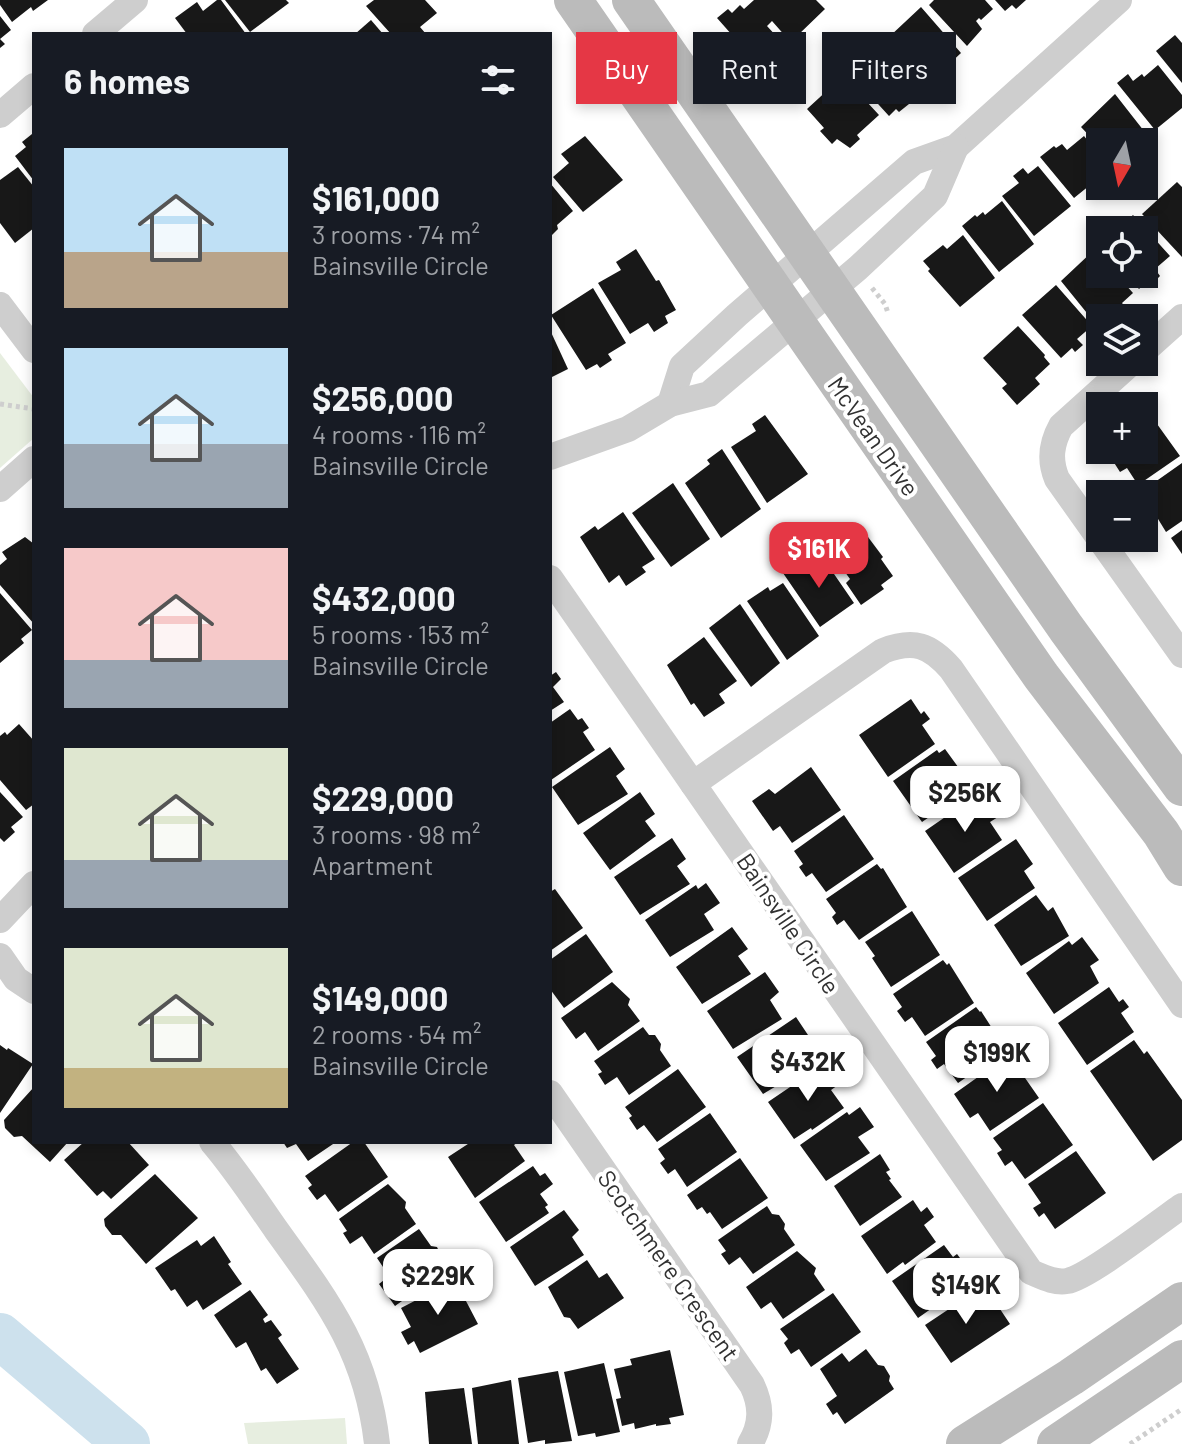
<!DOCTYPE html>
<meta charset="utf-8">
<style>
body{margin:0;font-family:Barlow,sans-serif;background:#242831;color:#f1f3f6;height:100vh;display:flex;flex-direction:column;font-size:30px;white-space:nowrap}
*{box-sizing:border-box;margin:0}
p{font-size:26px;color:#9ea1a6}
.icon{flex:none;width:44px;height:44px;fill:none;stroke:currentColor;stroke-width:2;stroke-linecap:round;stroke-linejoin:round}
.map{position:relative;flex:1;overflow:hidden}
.panel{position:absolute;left:32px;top:32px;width:520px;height:1112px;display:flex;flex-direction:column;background:#171b24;border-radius:0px;box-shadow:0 4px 12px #0003}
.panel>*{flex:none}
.guide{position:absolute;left:576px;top:32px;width:486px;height:72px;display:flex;gap:16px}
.needle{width:52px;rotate:189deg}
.fabs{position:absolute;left:1086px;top:128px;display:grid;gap:16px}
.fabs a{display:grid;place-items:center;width:72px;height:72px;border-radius:0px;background:#171b24;box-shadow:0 4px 12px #0003;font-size:40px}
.price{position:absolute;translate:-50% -68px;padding:0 18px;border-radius:16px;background:#fff;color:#222;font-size:26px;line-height:52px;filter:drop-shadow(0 2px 4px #0008)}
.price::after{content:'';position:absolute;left:50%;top:48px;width:24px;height:18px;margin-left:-12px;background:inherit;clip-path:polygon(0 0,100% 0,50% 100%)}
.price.active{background:#e53745;color:#fff}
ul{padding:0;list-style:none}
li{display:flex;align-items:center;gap:24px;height:200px;padding:0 32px}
li span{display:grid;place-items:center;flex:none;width:224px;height:160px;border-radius:0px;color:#555}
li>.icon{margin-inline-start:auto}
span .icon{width:96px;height:96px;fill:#fffc;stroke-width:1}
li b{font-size:34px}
h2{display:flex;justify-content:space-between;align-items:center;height:96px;padding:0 32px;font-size:34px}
.tag{padding:0 28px;border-radius:0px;background:#171b24;box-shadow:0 4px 12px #0003;font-size:28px;line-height:72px}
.tag.active{background:#e53745;color:#fff}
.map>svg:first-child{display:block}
.park{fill:#e7eee0}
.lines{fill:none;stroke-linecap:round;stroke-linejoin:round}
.river{stroke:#cde1ed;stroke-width:46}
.building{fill:#181818}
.path{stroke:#cecece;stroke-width:5;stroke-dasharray:4 4;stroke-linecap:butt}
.street{stroke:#cecece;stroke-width:26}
.secondary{stroke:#bbb;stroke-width:38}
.labels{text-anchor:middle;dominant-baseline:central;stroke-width:8;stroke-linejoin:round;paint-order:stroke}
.street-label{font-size:24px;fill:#313131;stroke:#fff}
</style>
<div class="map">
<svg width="1182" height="1444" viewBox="0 0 1182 1444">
<rect width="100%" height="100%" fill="#fff"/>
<g class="park">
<polygon points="0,353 34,398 34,438 0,468"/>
<polygon points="345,1418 347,1444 248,1444 244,1423"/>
</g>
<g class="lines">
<polyline class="river" points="0,1336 127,1444"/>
</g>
<g class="building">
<polygon points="0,0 48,0 33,11 31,7 12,22 0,5"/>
<polygon points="217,0 221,0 246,34 187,34 175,18 197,2 203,11"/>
<polygon points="225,0 286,0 289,3 250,32"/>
<polygon points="374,0 425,0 437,13 420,27 426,34 391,34 366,6"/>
<polygon points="754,0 816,0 825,9 797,36 793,32 787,38 772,21 767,26 789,50 770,66 742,41 740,44 717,18 728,9 732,13 740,5 744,9"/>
<polygon points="934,0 985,0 993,9 981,20 979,18 976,21 982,29 967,46 929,5"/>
<polygon points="995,0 1026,0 1016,9 1012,5 1005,11"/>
<polygon points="921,7 961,53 945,68 938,59 921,74 889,37"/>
<polygon points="0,16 11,30 0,39 5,44 0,48"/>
<polygon points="371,20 383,34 355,34"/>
<polygon points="1175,35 1182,43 1182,83 1156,51"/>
<polygon points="881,41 918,82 902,96 909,104 899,112 896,109 889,116 848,71"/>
<polygon points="1158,65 1182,95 1182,108 1155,130 1117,83 1128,74 1133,81 1142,74 1144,77"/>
<polygon points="843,76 879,115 857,135 860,139 850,148 837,139 832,144 820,131 824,128 807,109"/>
<polygon points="1115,94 1151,140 1144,146 1144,142 1100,142 1100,147 1081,127"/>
<polygon points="32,134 34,137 34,181 15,156 26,147 22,142"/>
<polygon points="585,136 623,180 583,212 553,177 569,163 561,154"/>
<polygon points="1084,136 1100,156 1100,177 1074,198 1040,157 1054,146 1056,148 1062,144 1067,150"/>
<polygon points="1038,166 1071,206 1034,236 1002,196 1019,183 1013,176 1023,168 1028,174"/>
<polygon points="18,167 34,187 34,228 15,243 0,223 0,180"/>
<polygon points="1177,182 1182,187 1182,257 1142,214"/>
<polygon points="550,183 573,211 557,225 558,229 550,237"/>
<polygon points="1002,201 1034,244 999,272 962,226 975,215 977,217 983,212 985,215"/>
<polygon points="1133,215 1170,256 1155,269 1160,276 1154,282 1150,278 1139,289 1125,274 1144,274 1144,230 1117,230"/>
<polygon points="963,235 995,278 960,307 928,271 930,269 923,261 943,245 947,249"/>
<polygon points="636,249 656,281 659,280 676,310 665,316 668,323 654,332 648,323 630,334 598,283 621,270 616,262"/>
<polygon points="1094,250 1100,256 1100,274 1116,274 1133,293 1122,303 1126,308 1117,316 1111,308 1095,323 1061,281"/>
<polygon points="1056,285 1092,326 1077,339 1083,345 1075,352 1072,348 1061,358 1022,315"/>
<polygon points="593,288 626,343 608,354 612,360 600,368 597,364 586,370 551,315"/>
<polygon points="1018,326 1045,355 1044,357 1050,364 1035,378 1040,384 1017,405 1002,388 1007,384 983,358"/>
<polygon points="550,330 568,369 550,378"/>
<polygon points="765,415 808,474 767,503 731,447 756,431 752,424"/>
<polygon points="1152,417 1180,456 1138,485 1127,468 1120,472 1113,461 1117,458 1111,450 1144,450 1144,422"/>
<polygon points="722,449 761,509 721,538 685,483 710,464 707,460"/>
<polygon points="1182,463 1182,521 1166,532 1155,514 1146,520 1144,494 1138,494"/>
<polygon points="673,483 710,539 671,567 632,513"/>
<polygon points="623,512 655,559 642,567 646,572 626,586 619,575 609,583 580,537 595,526 598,530"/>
<polygon points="859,525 883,557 881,559 893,576 881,585 884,589 861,605 846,583 850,579 827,547"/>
<polygon points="1182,530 1182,554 1171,538"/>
<polygon points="25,537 34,544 34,624 0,585 0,565 7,559 2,552"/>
<polygon points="806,557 812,566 823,558 854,603 820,627 783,573"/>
<polygon points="783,583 819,636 787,660 747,601 768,587 770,591"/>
<polygon points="0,593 32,630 21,639 24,643 0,663"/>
<polygon points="740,604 780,663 751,687 709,628"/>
<polygon points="704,637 737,681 719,694 725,703 704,717 694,703 691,705 667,665"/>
<polygon points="556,672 561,679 553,687 564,702 550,711 550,676"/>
<polygon points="911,699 921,714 924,711 930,719 922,725 935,744 888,777 859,735"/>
<polygon points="570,709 578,720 582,718 589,728 583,732 595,750 551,780 550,723"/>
<polygon points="19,724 34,741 34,804 26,810 0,780 0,736 5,732 7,735"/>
<polygon points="610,747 625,769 616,776 628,794 578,825 552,787"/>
<polygon points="945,749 961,771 954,775 967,791 922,822 893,781 937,750 939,753"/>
<polygon points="811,767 841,810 792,843 780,826 773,831 752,801 769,789 775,794"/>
<polygon points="0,792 23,817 11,827 15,832 4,842 0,838"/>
<polygon points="640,792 655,814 645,821 656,836 610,870 583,833"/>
<polygon points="977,795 986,809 990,806 998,817 990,822 1002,840 954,873 925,831"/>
<polygon points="844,815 874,859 826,892 812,873 806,877 799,867 803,864 794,851"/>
<polygon points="672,838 686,859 677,866 690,884 640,915 614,877"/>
<polygon points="1016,839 1033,864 1024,871 1035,888 987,921 958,878"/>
<polygon points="877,864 881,869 883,868 907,907 859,940 844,920 837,925 832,917 836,913 826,899"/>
<polygon points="706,883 720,903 704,914 714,930 670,957 645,920 696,885 698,889"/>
<polygon points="555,889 583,928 550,951 550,892"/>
<polygon points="1036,895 1048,911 1053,907 1069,936 1021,966 994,925"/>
<polygon points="912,911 940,955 891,987 872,958 875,956 865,942"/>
<polygon points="732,927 748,949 738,956 751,974 702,1004 676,967"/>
<polygon points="586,934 613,972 564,1008 550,989 550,960"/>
<polygon points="1082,937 1099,960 1090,966 1099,983 1054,1014 1026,973 1069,941 1072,945"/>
<polygon points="943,960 947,965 949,963 974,1003 925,1036 912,1017 905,1022 897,1011 902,1007 893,994"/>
<polygon points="765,972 779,992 770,1000 782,1019 733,1049 707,1011"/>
<polygon points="612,982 630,999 628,1005 640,1021 598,1051 585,1032 576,1039 561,1018"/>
<polygon points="1109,987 1119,1002 1123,999 1129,1007 1121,1013 1134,1032 1087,1065 1058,1023"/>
<polygon points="976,1007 980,1012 981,1011 1006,1050 958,1083 944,1064 937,1069 931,1060 936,1056 926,1042"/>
<polygon points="796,1017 810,1038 801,1045 813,1064 763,1094 737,1057"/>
<polygon points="643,1027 649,1035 655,1035 661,1044 660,1050 671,1066 629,1095 617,1077 605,1085 598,1074 602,1072 594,1061"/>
<polygon points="1134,1040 1144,1054 1147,1051 1182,1100 1182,1140 1153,1161 1090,1071"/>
<polygon points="0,1045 7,1050 8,1048 33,1064 0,1113"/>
<polygon points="1009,1055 1039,1098 990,1131 978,1113 970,1118 954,1094"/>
<polygon points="821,1066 829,1077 834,1074 841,1083 831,1090 844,1108 812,1130 811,1128 794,1139 768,1102"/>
<polygon points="678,1069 706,1107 657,1142 644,1125 637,1130 629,1118 632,1116 625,1107"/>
<polygon points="34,1087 34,1142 68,1142 50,1162 22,1136 14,1137 5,1128 4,1120"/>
<polygon points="1043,1103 1073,1145 1025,1179 1012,1161 1005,1166 997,1153 1002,1150 993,1138"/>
<polygon points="860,1107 874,1127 858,1137 870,1153 826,1181 800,1145 847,1112 849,1115"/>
<polygon points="710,1113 737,1152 687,1187 675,1169 668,1174 660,1163 665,1159 658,1149"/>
<polygon points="84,1142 128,1142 149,1165 111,1199 103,1191 97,1196 64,1160"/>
<polygon points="283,1142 336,1142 308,1161 296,1144 287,1148"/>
<polygon points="353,1142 364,1142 388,1177 338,1212 325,1194 317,1200 308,1188 312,1185 305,1176"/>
<polygon points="471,1142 518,1142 514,1145 525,1161 475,1198 448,1157"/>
<polygon points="1076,1151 1106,1193 1055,1229 1044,1213 1039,1217 1033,1208 1041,1203 1028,1184"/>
<polygon points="880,1154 890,1170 886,1172 891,1179 889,1180 902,1197 860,1226 834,1186"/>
<polygon points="740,1158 768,1198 722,1229 710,1212 707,1214 702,1207 697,1210 687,1195"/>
<polygon points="533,1166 540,1176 545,1173 553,1184 540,1194 548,1205 545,1207 549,1213 506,1242 479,1202"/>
<polygon points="155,1174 198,1218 146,1264 121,1235 112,1235 105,1226 104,1219"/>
<polygon points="388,1184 406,1202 405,1208 416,1224 374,1254 362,1236 350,1244 343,1233 347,1231 339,1219"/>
<polygon points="913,1200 921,1212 927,1207 934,1217 924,1225 936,1242 905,1265 903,1262 887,1274 861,1236"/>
<polygon points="767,1206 772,1214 779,1215 785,1224 784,1229 795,1245 753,1274 740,1257 729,1265 721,1254 726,1251 718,1240"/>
<polygon points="564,1210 579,1230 572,1237 584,1255 535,1286 510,1247"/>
<polygon points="419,1229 431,1246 437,1247 447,1269 395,1306 379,1284 389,1276 377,1258"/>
<polygon points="214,1236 231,1262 228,1264 242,1284 203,1310 197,1300 187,1307 175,1289 171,1291 155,1268 197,1240 201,1246"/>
<polygon points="944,1245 953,1257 957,1254 963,1262 955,1269 968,1288 937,1309 935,1306 918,1318 892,1281"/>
<polygon points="797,1251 816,1268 814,1274 825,1290 783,1319 771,1302 761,1309 746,1287"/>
<polygon points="587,1260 599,1278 607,1273 624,1298 578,1329 570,1318 564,1317 548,1287"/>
<polygon points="455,1280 478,1324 420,1353 414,1341 408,1345 401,1332 411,1327 401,1308"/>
<polygon points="250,1290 268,1315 263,1319 265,1323 271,1320 282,1335 278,1338 299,1369 277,1384 266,1368 261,1371 246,1342 236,1348 214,1315"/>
<polygon points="975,1292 985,1308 989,1306 991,1308 996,1303 1010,1324 951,1363 925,1325 949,1309 948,1306 966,1294 968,1297"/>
<polygon points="833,1293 861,1332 811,1367 799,1349 791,1354 784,1343 788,1339 780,1329"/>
<polygon points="866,1349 878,1365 884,1366 890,1376 889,1381 894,1389 845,1424 837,1412 833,1415 826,1404 837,1396 820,1369 842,1353 849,1362"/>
<polygon points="670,1350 684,1415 669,1418 671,1424 656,1426 656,1424 635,1429 634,1423 622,1426 616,1399 621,1398 614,1369 632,1365 630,1359"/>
<polygon points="604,1363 620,1432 596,1437 595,1433 578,1436 564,1372"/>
<polygon points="558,1371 572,1441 545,1444 545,1440 528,1443 518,1378"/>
<polygon points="511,1380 519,1444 478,1444 472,1388"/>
<polygon points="464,1388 472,1444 429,1444 425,1392"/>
</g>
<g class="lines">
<g class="path">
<polyline points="872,288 885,304 888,313"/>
<polyline points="0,404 34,409"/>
<polyline points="1130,1444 1182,1409"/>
</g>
<g class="street">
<polyline points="95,34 135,0"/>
<polyline points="0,115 34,86"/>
<polyline points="0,305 34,350"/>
<polyline points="1144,351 1182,317"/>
<path d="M1132 362 1061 426C1051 444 1049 460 1057 479L1182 655"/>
<polyline points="670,404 682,366 737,315 914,162 956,147 1119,0"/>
<polyline points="550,457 628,429 670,404 709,394 858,268 935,196 956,147"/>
<polyline points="0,489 34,459"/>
<polyline points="550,578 693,784"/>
<polyline points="0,920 34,884"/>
<polyline points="0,956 16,979 34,991"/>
<path d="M1182 1005 951 669C930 645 914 639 883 651L693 784 1031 1272C1043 1277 1054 1283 1067 1281 1088 1278 1160 1221 1182 1206"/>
<path d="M550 1093 752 1385C762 1406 762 1424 750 1444"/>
<path d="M212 1142C236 1170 256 1201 277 1231 329 1303 367 1353 377 1444"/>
</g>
<g class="secondary">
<polyline points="573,0 1041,676 1161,833 1182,867"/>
<polyline points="631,0 1066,628 1182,787"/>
<polyline points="965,1444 1071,1377 1182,1301"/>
<polyline points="1056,1444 1182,1359"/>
</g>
</g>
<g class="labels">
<g class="street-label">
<text transform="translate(874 436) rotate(55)">McVean Drive</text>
<text transform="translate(789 923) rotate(56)">Bainsville Circle</text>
<text transform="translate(669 1265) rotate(55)">Scotchmere Crescent</text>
</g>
</g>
</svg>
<div class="fabs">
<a><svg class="needle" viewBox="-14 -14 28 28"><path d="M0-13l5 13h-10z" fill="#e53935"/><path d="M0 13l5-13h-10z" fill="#9ea1a6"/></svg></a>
<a><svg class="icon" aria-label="locate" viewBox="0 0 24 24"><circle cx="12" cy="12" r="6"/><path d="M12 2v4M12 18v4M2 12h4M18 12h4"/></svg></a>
<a><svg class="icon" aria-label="layers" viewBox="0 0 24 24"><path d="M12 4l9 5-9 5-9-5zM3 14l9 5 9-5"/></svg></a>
<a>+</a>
<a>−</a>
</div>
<b class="price active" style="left:819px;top:590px">$161K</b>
<b class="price" style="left:965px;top:834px">$256K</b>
<b class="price" style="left:997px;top:1094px">$199K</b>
<b class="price" style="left:808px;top:1103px">$432K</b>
<b class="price" style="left:438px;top:1317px">$229K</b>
<b class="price" style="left:966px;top:1326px">$149K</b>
<div class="guide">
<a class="tag active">Buy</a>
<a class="tag">Rent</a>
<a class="tag">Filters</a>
</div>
<section class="panel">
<h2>6 homes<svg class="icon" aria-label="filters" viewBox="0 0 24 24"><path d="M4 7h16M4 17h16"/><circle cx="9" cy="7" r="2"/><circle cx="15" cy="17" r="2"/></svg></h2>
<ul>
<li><span style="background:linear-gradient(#bfe0f5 65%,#b9a48a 0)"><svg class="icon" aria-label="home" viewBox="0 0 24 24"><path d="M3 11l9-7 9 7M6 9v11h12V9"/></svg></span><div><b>$161,000</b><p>3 rooms · 74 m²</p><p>Bainsville Circle</p></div></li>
<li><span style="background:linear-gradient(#bfe0f5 60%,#9aa5b1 0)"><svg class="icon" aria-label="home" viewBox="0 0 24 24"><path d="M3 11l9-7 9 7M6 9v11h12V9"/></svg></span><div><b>$256,000</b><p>4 rooms · 116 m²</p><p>Bainsville Circle</p></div></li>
<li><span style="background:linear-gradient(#f6c9c9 70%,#9aa5b1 0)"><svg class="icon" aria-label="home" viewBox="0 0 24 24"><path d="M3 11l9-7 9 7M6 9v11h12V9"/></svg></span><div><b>$432,000</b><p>5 rooms · 153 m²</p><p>Bainsville Circle</p></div></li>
<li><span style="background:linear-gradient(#dfe7d0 70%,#9aa5b1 0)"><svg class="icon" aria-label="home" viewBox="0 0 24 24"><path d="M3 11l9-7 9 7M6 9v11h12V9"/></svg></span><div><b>$229,000</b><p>3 rooms · 98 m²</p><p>Apartment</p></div></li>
<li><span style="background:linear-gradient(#dfe7d0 75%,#c2b280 0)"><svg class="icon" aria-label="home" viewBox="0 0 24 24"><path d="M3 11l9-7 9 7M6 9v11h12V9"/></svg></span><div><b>$149,000</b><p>2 rooms · 54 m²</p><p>Bainsville Circle</p></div></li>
</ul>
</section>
</div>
